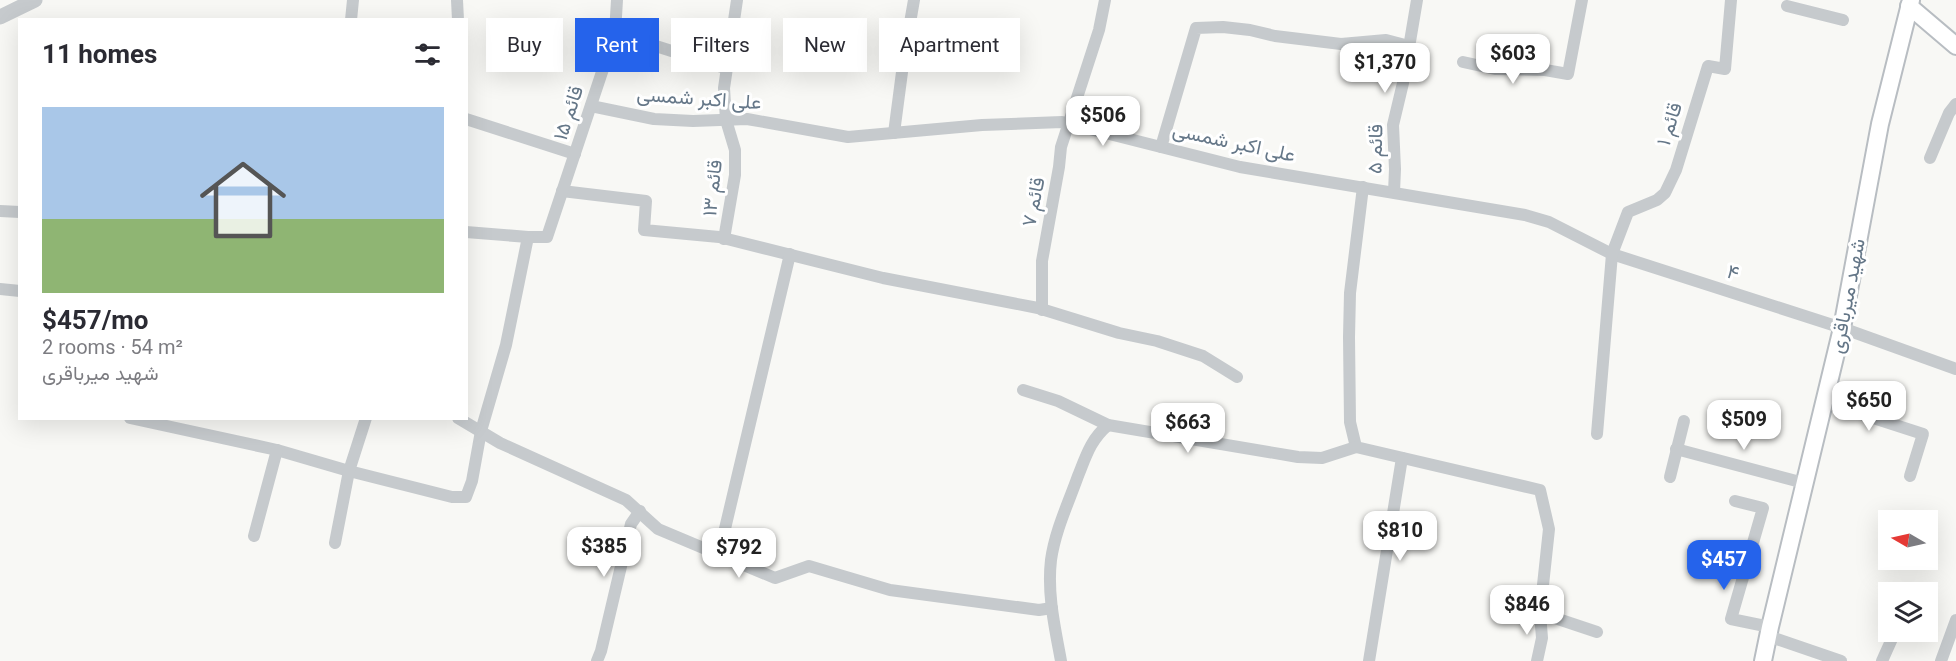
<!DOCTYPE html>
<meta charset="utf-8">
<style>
body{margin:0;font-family:Roboto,Vazirmatn,sans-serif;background:#f7f7f7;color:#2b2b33;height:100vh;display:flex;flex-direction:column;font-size:22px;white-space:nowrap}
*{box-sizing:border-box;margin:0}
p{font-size:20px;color:#7c7c81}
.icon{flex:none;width:33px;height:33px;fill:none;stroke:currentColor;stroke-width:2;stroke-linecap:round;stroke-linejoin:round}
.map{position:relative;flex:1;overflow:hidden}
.side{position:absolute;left:18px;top:18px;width:450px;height:402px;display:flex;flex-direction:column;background:#fff;border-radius:0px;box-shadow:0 6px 24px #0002}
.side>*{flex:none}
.banner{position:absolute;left:486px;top:18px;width:570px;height:54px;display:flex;gap:12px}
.needle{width:39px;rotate:279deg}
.tools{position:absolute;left:1878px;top:510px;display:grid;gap:12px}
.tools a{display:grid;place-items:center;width:60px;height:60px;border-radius:0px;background:#fff;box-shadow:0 6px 24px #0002;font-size:30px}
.price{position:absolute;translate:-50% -51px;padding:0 14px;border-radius:12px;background:#fff;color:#222;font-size:20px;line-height:39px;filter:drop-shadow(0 2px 3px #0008)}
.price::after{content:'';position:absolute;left:50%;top:36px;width:18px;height:14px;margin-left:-9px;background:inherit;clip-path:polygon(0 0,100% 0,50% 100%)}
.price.on{background:#2563eb;color:#fff}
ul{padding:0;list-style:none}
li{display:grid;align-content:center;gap:12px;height:318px;padding:0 24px}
li span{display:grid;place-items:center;height:186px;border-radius:0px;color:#555}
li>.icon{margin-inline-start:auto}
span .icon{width:108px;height:108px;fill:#fffc;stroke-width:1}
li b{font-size:26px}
h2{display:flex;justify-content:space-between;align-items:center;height:72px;padding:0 24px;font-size:26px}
.tag{padding:0 21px;border-radius:0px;background:#fff;box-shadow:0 6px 24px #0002;font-size:21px;line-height:54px}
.tag.on{background:#2563eb;color:#fff}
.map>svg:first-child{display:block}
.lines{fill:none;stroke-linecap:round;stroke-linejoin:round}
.secondary-casing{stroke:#b8bdc2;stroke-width:20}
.minor{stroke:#c6cacd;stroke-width:12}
.tertiary{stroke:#c6cacd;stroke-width:15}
.secondary{stroke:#fff;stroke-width:16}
.labels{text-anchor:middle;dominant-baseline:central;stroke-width:6;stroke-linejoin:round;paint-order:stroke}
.street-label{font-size:20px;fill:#657788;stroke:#fff}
</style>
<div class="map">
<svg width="1956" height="661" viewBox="0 0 1956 661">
<rect width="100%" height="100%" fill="#f8f8f5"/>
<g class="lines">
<defs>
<g id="secondary">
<polyline points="1909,6 1956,46"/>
<polyline points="1763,661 1770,627 1842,328 1880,124 1911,0"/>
</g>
</defs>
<use href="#secondary" class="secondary-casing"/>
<g class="minor">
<polyline points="457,0 458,20"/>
<polyline points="1787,6 1843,20"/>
<polyline points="351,20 353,0"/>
<polyline points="615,33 725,68"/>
<polyline points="1463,62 1495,69 1545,70 1568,74 1582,0"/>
<polyline points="591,106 654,119 693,121 747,119 848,137 982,125 1062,122 1240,167 1525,215 1549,222 1612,254 1842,328 1956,369"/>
<polyline points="466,119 575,154"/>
<polyline points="894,133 904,57 914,0"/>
<polyline points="1161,147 1196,28 1223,27 1250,30 1275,36 1341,44 1386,40 1409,46"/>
<polyline points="1930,158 1949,113 1956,104"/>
<polyline points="1363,187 1350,293 1349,337 1350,422 1356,447 1540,490 1549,529 1540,613 1542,638 1537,661"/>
<polyline points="562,191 646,201 644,230 719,237 883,278 1038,308 1119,333 1157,341 1203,356 1237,377"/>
<polyline points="1394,192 1395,169 1393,125 1403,83 1417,0"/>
<polyline points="0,211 20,212"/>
<polyline points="466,232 528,237 547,237 615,33 617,0"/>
<polyline points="724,239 735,175 735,150 726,120 724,88 737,0"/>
<polyline points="0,289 20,291"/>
<polyline points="1042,310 1042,261 1059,167 1061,147 1099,30 1105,0"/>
<polyline points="1023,390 1058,401 1108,425 1298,457 1322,458 1356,447"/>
<polyline points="1824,402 1923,434 1910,476"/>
<polyline points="130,418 277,450 349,471 452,497 466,497 472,481 481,431 506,345 528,237"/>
<polyline points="458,418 500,443 626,500 658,529 775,578 809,566 890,590 1039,610 1052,608"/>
<polyline points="1597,434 1612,254 1628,212 1657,200 1665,193 1676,170 1708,66 1725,69 1731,0"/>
<polyline points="1676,449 1804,483"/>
<polyline points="1670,477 1684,421"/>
<polyline points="1735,501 1763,508 1731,619 1770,627"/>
<polyline points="254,536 277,450"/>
<polyline points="335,543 349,471 366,418"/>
<polyline points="719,554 790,254"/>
<polyline points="1540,613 1597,632"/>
<polyline points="1768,636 1841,661"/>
<polyline points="597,661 601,651 631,524 640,511"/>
<path d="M1061 661C1055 628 1047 594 1051 560 1055 531 1068 504 1078 476 1086 456 1091 439 1108 425"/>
<polyline points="1369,661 1402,458"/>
<polyline points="1882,661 1895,632"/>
<polyline points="1941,661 1956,620"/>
</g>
<polyline class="tertiary" points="0,17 35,0"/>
<use href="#secondary" class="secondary"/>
</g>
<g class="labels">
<g class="street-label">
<text transform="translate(699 98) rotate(4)">علی اکبر شمسی</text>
<text transform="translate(568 113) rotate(-72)">قائم ۱۵</text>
<text transform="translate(1669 124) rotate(-73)">قائم ۱</text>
<text transform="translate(1234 142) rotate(12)">علی اکبر شمسی</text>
<text transform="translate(1375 149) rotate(-89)">قائم ۵</text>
<text transform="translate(712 188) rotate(-84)">قائم ۱۳</text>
<text transform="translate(1033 202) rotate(-79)">قائم ۷</text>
<text transform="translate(1733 272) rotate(18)">۴</text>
<text transform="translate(1847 296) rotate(-79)">شهید میرباقری</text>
</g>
</g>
</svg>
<div class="tools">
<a><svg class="needle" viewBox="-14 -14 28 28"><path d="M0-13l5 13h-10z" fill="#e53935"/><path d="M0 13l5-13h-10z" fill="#7c7c81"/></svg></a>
<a><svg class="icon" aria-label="layers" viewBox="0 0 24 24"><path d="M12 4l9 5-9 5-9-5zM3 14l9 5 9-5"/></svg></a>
</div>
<b class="price" style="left:1513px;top:85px">$603</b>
<b class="price" style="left:1385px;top:94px">$1,370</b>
<b class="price" style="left:1103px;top:147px">$506</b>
<b class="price" style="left:1869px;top:432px">$650</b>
<b class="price" style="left:1744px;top:451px">$509</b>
<b class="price" style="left:1188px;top:454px">$663</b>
<b class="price" style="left:1400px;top:562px">$810</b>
<b class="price" style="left:604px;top:578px">$385</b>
<b class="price" style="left:739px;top:579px">$792</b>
<b class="price on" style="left:1724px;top:591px">$457</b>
<b class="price" style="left:1527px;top:636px">$846</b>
<div class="banner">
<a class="tag">Buy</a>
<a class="tag on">Rent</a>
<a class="tag">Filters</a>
<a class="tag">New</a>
<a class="tag">Apartment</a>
</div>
<section class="side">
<h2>11 homes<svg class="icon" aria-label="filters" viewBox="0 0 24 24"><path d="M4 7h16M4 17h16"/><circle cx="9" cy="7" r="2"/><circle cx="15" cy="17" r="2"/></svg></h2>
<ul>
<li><span style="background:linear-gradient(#a9c7e8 60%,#8fb573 0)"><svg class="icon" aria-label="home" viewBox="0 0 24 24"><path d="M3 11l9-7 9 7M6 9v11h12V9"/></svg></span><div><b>$457/mo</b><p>2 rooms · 54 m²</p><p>شهید میرباقری</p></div></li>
</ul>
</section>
</div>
